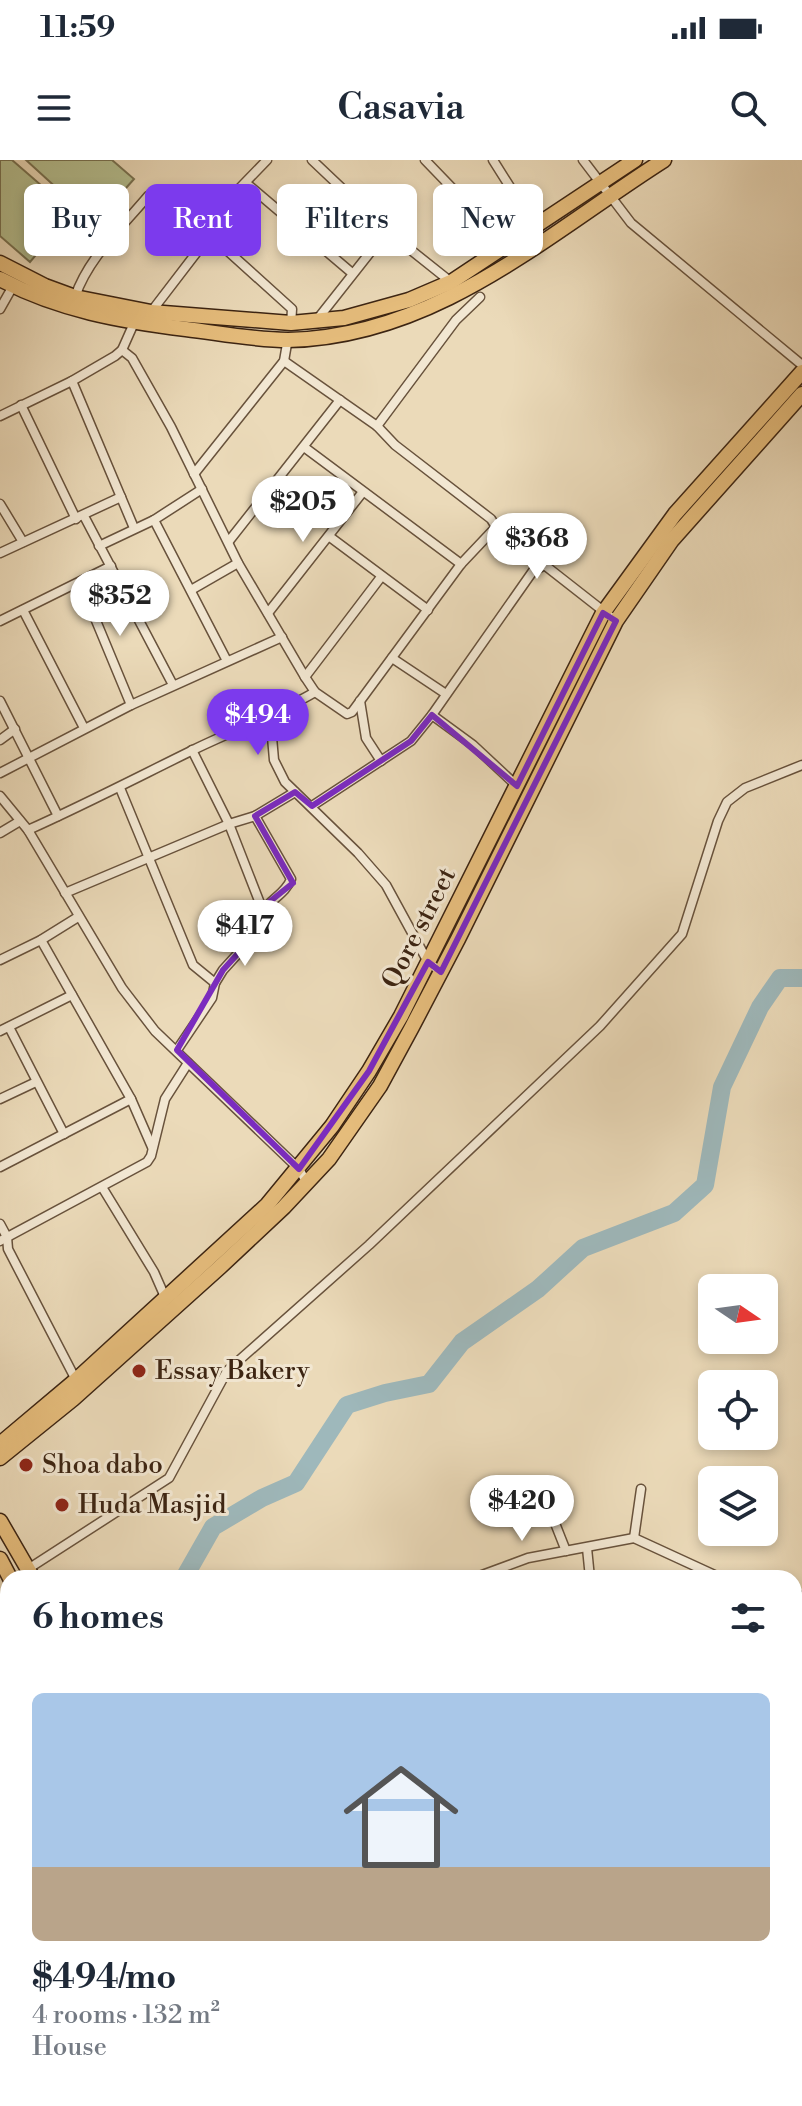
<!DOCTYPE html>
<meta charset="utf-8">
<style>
body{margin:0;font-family:"Libre Bodoni",serif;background:#f2f2f3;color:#1f2937;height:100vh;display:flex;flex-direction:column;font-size:30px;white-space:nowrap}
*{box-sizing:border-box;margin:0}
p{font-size:26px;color:#747a83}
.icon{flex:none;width:44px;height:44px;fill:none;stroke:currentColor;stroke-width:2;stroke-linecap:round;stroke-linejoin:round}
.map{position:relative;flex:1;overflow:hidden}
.details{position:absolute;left:0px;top:1410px;width:802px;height:536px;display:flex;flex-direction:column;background:#fff;border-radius:24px 24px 0 0;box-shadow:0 4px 12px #0003}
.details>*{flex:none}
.guide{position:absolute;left:24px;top:24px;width:754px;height:72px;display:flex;gap:16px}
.needle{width:52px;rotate:103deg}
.fabs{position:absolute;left:698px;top:1114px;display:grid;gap:16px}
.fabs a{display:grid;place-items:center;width:80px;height:80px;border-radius:12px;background:#fff;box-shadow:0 4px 12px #0003;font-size:40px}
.price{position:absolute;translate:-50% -68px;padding:0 18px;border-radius:28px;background:#fff;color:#222;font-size:26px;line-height:52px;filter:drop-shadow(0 2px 4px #0008)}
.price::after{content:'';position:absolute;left:50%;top:48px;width:24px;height:18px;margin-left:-12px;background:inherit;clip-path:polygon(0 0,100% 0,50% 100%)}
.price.on{background:#7c3aed;color:#fff}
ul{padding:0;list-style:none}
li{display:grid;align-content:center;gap:16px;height:424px;padding:0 32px}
li span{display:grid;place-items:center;height:248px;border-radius:12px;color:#555}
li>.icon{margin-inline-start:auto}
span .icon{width:144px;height:144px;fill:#fffc;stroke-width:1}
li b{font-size:34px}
h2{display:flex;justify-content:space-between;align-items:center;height:96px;padding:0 32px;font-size:34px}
.tag{padding:0 28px;border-radius:12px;background:#fff;box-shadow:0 4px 12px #0003;font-size:28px;line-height:72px}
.tag.on{background:#7c3aed;color:#fff}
.status{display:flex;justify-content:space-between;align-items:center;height:56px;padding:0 40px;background:#fff;direction:ltr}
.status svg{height:22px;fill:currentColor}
header{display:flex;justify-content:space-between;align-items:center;height:104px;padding:0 32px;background:#fff;font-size:36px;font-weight:600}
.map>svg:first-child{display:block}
.pitch{fill:#b5c091;stroke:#787252;stroke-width:2}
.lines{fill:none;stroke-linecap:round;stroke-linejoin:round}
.river{stroke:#9eb8bb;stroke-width:18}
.street-casing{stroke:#68523c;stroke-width:11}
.primary-casing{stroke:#3c2412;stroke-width:17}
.street{stroke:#f2e7d2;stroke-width:8}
.primary{stroke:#e6bd7c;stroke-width:14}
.marked{fill:none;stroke:#7b2cbf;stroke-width:6;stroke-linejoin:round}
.poi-dot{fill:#8f2418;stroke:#f2e7d2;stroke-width:3}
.labels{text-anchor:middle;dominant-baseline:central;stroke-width:6;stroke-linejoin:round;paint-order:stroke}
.street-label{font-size:26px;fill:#3c2412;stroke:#f2e7d2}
.poi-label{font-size:26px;fill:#3c2412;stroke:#f2e7d2;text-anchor:start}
</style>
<div class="status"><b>11:59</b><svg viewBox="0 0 49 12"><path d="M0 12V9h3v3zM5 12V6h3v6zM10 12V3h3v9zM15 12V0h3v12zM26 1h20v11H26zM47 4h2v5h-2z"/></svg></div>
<header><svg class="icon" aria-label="menu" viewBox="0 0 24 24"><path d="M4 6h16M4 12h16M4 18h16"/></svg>Casavia<svg class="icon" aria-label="search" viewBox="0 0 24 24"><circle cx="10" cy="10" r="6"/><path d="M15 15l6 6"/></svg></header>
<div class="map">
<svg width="802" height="1946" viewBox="0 0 802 1946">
<rect width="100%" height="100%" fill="#ebdab9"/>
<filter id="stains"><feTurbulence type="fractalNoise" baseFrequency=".0025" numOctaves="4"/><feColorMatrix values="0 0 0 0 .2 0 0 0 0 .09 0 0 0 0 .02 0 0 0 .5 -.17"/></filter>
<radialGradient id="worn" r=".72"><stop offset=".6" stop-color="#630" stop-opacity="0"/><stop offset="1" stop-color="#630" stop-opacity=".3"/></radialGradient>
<g class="pitch">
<polygon points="0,0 12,0 72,52 30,102 0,76"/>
<polygon points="26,0 112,0 134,19 95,63"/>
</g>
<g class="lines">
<g class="river">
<polyline points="184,1418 213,1367 262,1338 296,1323 347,1245 385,1233 429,1224 462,1182 538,1129 583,1088 674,1053 705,1025 722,927 760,847 780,818 802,818"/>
<polyline points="0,1525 8,1522"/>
<polyline points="0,1594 8,1601"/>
<polyline points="220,1946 223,1938"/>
</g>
<defs>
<g id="street">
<polyline points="312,0 387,71 451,122"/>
<polyline points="425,0 507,85"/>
<polyline points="493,0 534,65"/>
<polyline points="583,0 631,63 802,205"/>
<polyline points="246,23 352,113"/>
<polyline points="481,60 515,34"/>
<polyline points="201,68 267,0"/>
<path d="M75 137C88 98 122 67 148 36L155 32 210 75 292 149 291 165"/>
<polyline points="0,149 13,126"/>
<polyline points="151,152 210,75"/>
<polyline points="316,161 387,71"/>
<polyline points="122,190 132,198 171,267 238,403 305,517 315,532 347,554 352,552 461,404 496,367"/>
<polyline points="284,201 377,266 395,285 491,359 496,367 616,461"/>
<polyline points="72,221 134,368"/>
<polyline points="21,245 76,359"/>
<polyline points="0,256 72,221 115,196 122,190 134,163"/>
<polyline points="377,266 456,160 480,137"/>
<polyline points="304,287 461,404"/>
<polyline points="194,314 284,201 288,178"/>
<polyline points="0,344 23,382"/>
<polyline points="84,356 173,525"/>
<polyline points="154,360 227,501"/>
<polyline points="330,377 428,450"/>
<polyline points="229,381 340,240"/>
<polyline points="99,386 154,360 202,329"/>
<polyline points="0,393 121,337"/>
<polyline points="80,422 131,545"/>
<polyline points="191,430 238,403"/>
<polyline points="23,450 84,568"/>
<polyline points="268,453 362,333"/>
<polyline points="0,461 111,406"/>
<polyline points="392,498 446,534"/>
<polyline points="305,517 381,417"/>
<polyline points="0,541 58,656"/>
<polyline points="360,541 366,578 381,601"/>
<polyline points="282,551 272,577 274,600 285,622 358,693 386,725 428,802 441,812"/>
<polyline points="432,555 473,585 517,626"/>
<polyline points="0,580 15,569"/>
<polyline points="192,590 229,664 263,751"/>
<polyline points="0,613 131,545 282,477"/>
<polyline points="120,628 193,805 215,823"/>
<polyline points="0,636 28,670 122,828 155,871 299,1009 307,1023"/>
<polyline points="312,646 411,581 432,555 533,411 543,406"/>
<path d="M28 670C84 645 138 617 193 590 234 570 276 555 315 532"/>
<polyline points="0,673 20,661"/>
<polyline points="65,733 229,664 255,656 295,632"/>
<polyline points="41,780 131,939 152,987"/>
<polyline points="0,800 41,780 78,757"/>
<polyline points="9,867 64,974"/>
<polyline points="0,871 72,835"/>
<path d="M177 890 212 838 215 823 223 810 264 765 263 751C271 739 286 733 291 719L255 656"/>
<polyline points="0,939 36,922"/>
<polyline points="0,1007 131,939"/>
<polyline points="102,1027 154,1112 165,1137"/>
<polyline points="0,1064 7,1077 8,1089 76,1220"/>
<polyline points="0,1081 147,1002 151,996 165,939 188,903"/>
<polyline points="549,1348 566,1391"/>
<polyline points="634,1378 641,1329"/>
<polyline points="587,1388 590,1418"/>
<polyline points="28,1409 169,1318 227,1211 369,1085 600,866 682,774 718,661 727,642 745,628 802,605"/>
<polyline points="474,1418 528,1398 634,1378 721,1418"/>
<polyline points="794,1436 802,1436"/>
<polyline points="794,1496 802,1495"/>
<polyline points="794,1564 802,1557"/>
<polyline points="0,1625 8,1630"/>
<polyline points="794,1691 802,1695"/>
<polyline points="0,1706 8,1701"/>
<polyline points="0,1830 8,1828"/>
<polyline points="0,1885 8,1883"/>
<polyline points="169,1938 171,1946"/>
<polyline points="467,1938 470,1946"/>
<polyline points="555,1938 558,1946"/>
<polyline points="672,1938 675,1946"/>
</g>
<g id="primary">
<polyline points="0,103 45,126 75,137 151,152 291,163 344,158 409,140 451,122 635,0"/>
<path d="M0 119C58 150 121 161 186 169 219 173 254 180 288 180 436 177 546 75 664 0"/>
<polyline points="0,1284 76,1220 267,1045 332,966 369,911 401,856 603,453 675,354 802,212"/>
<polyline points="0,1298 73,1239 220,1107 284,1047 329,999 380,926 412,867 458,779 616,461 672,380 802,234"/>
<polyline points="0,1361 33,1418"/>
<polyline points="0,1399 10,1418"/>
<polyline points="794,1889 802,1894"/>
<polyline points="794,1909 802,1915"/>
</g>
</defs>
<use href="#street" class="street-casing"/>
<use href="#primary" class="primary-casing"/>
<use href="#street" class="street"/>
<use href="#primary" class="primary"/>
</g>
<path class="marked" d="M603 453 616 461 441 812 428 802 369 911 299 1009 177 890 223 810 264 765 268 743 293 723 255 656 295 632 312 646 411 581 432 555 517 626Z"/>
<g class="poi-dot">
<circle cx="139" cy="1211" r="8"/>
<circle cx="26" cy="1305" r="8"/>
<circle cx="62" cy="1345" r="8"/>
</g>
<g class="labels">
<g class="street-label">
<text transform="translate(419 768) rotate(-63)">Qore street</text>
</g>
<g class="poi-label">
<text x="155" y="1211">Essay Bakery</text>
<text x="42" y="1305">Shoa dabo</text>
<text x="78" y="1345">Huda Masjid</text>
</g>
</g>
<rect width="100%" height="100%" filter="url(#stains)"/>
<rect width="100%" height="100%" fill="url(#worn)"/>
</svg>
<div class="fabs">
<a><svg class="needle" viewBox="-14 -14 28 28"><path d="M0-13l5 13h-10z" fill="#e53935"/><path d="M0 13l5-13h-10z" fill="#747a83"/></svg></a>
<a><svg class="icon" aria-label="locate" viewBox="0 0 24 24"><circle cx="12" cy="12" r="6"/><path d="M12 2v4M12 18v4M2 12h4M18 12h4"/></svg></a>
<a><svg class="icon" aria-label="layers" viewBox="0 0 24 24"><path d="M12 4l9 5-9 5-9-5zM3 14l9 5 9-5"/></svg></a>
</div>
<b class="price" style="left:303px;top:384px">$205</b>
<b class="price" style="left:537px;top:421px">$368</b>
<b class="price" style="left:120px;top:478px">$352</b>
<b class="price on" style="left:258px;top:597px">$494</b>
<b class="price" style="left:245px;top:808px">$417</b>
<b class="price" style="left:522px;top:1383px">$420</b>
<div class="guide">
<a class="tag">Buy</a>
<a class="tag on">Rent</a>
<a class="tag">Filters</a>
<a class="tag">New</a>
</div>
<section class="details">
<h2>6 homes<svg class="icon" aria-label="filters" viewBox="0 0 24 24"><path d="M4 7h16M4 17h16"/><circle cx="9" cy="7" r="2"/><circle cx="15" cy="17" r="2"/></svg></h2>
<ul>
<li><span style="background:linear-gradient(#a9c7e8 70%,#b9a48a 0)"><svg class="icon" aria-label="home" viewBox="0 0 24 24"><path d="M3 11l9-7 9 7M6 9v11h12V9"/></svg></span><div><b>$494/mo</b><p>4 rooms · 132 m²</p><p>House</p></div></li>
</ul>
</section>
</div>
